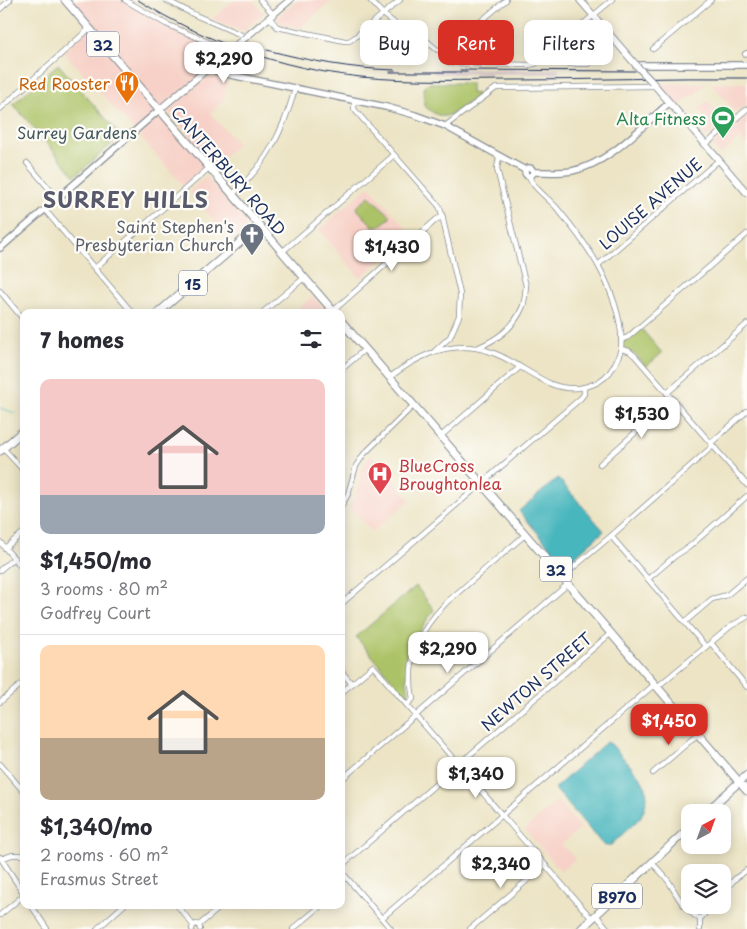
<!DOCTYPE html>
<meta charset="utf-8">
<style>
body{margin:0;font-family:"Playpen Sans",sans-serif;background:#f2f2f3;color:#2b2b33;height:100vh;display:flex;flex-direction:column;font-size:19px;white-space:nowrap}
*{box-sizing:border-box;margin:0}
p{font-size:16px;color:#7c7c81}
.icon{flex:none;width:28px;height:28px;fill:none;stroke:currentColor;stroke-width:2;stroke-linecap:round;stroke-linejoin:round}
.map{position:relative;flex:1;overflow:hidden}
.side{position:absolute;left:20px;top:309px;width:325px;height:600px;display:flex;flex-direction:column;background:#fff;border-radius:10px;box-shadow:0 2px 12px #0003}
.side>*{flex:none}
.top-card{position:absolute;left:360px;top:20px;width:311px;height:45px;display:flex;gap:10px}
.needle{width:32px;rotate:41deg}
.tools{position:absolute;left:681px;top:804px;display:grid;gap:10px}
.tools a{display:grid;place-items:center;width:50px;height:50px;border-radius:10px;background:#fff;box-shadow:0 2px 12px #0003;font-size:25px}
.price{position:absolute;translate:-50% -42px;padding:0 11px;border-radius:10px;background:#fff;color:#222;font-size:16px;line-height:32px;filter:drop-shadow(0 1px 2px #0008)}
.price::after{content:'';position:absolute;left:50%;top:30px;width:15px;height:11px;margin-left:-8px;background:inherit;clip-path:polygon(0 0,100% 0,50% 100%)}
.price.active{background:#d93025;color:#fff}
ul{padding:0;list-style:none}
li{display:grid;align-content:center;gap:10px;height:265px;padding:0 20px}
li+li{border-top:1px solid #e1e1e2}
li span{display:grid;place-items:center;height:155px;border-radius:10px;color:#555}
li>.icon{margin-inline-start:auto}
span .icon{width:90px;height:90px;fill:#fffc;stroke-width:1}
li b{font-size:21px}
h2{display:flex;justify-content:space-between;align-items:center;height:60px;padding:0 20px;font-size:21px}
.chip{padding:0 18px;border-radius:10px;background:#fff;box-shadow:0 2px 12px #0003;font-size:18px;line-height:45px}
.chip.active{background:#d93025;color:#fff}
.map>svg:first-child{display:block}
.built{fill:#f7d1c7}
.industrial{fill:#d2bfc0}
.green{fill:#acc266;stroke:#647862}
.water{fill:#46b6bd;stroke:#30728e}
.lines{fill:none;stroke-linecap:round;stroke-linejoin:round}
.stream{stroke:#46b6bd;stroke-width:1}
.minor-casing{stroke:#848a92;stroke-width:6}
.tertiary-casing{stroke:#848a92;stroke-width:8}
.secondary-casing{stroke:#848a92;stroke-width:8}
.primary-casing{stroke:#848a92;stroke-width:9}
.minor{stroke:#fff;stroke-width:4.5}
.tertiary{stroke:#fff;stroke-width:5.5}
.secondary{stroke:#fff;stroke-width:6}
.primary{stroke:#fff;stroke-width:7}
.rail{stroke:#1b2f5e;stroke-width:1}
.secondary-bridge-casing{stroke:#848a92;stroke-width:8;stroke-linecap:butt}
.secondary-bridge{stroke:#fff;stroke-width:6}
.labels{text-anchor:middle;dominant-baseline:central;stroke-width:4.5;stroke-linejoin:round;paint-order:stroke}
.shield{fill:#fdfcf7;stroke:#5f6c8c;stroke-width:1}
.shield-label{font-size:15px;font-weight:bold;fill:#1b2f5e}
.food-label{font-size:16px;fill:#c56008;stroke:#fdfcf7;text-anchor:end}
.leisure-label{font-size:16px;fill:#27864d;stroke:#fdfcf7;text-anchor:end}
.park-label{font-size:16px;fill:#465b60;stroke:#fdfcf7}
.street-label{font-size:16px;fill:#1b2f5e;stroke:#fdfcf7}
.worship-label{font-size:16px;fill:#5b616d;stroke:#fdfcf7;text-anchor:end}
.health-label{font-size:16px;fill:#be3a42;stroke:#fdfcf7;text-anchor:start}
.district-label{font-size:21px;font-weight:bold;letter-spacing:1px;fill:#59596c;stroke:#fdfcf7}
</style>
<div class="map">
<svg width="747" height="929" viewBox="0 0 747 929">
<rect width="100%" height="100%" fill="#fdfcf7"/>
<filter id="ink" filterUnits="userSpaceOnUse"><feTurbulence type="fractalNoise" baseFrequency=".02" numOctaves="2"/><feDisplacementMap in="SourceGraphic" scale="10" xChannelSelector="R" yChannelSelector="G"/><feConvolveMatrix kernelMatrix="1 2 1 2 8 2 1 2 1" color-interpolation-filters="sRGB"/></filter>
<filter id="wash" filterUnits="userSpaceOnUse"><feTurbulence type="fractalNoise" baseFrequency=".0096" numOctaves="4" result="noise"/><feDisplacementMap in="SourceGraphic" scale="20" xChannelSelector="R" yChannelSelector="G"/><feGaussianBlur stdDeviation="1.12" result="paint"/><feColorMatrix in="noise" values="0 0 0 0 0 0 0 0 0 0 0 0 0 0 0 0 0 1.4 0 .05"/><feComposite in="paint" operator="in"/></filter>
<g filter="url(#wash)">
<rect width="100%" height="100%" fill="#ece4c5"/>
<g class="built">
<polygon points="66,0 125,0 145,12 217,46 226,53 159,110 207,166 184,186 64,52 89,28"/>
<polygon points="235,0 252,0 264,13 243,31 212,19"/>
<polygon points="298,0 333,0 300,28 281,24 276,18"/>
<polygon points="209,76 228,80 223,101 210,113 238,144 214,165 167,111"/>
<polygon points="697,83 707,83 679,106 660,84"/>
<polygon points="711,83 747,83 747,104 736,113"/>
<polygon points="707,101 725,122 706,138 701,132 710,123 698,109"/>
<polygon points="747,115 747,146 740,138 720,155 712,145"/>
<polygon points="206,176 248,224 249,226 232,241 189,192"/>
<polygon points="369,186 411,234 360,278 319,230"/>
<polygon points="313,296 327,312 294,312"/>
<polygon points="371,454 410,500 372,532 349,506 354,499 362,468"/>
<polygon points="557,801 581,828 562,844 575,859 561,871 525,830"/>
</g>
<rect class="industrial" x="433" y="69" width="126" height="5"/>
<g class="green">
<polygon points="58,64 121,136 75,176 13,104"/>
<path d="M430 83H471V93L478 94C471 100 452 118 442 116 435 115 430 110 424 106V88L425 86Z"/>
<polygon points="369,196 390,215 390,218 379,226 373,226 357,209 358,206"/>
<polygon points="640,327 662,353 646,367 636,355 621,348 622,341"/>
<path d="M416 586 434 610C418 632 406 653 407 682 408 687 409 692 409 697L408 698 356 637Z"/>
</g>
<g class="water">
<polygon points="558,478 604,531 565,565 519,511"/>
<polygon points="607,742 611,744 640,777 646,788 647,798 644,810 640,818 611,845 606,846 603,845 556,790 556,787 604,744"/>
</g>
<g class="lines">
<polyline class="stream" points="0,408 15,413"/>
</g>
</g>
<g filter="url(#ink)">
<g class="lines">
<defs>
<g id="minor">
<polyline points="125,0 166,24 217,46 223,50 226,53"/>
<polyline points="166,0 195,15 246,37"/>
<polyline points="260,0 273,14"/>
<polyline points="370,0 383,14 397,25 419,34 436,49 443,52"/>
<polyline points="0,9 10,0"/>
<polyline points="269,17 277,27 345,41 349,41 354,38 400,0"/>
<polyline points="653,49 711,0"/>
<path d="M443 52C443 60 445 62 452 63L528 65 535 64 612 0"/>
<polyline points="443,52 446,51 506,0"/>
<polyline points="745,54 747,53"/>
<polyline points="544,57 547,61 552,63 588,64"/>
<polyline points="354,101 354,109 439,206 441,211 460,294 459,316 450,337 435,351"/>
<polyline points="0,109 90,28"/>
<polyline points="445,126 496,88 654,86"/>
<polyline points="705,145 747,109"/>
<polyline points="27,163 58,199"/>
<path d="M232 195C266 165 283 132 295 89"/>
<polyline points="45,210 130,310"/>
<polyline points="282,252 394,155"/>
<polyline points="598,265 719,160"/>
<polyline points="95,268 209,168"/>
<polyline points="0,291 24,320"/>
<polyline points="333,311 437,219 443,217"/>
<polyline points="263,312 304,278"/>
<polyline points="621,340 628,337 747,234"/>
<path d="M477 348C498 339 514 328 523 306 525 300 525 293 526 286L497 169 499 157"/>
<polyline points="621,349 629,351 635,356 747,485"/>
<polyline points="341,370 365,349"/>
<path d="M390 377C415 358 443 343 476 348 505 353 526 373 551 384 571 392 596 389 610 372 615 365 619 357 621 348 624 323 610 287 598 265 586 244 571 225 556 207 548 198 532 187 529 176"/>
<polyline points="667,393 747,324"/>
<polyline points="441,436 520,367"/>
<polyline points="711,443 747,411"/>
<polyline points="3,448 24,471"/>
<polyline points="600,464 672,400"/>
<polyline points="341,507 348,494 356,466 364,454 414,405"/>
<polyline points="611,536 706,647"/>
<polyline points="0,542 24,570"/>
<polyline points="5,548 24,532"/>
<polyline points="0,570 14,558"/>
<polyline points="562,577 611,536 713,446"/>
<polyline points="648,579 675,556 689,547 747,496"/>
<polyline points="341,604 581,398 584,394 584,387"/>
<polyline points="685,622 712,599 727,595 747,578"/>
<polyline points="711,643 747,687"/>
<polyline points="341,671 352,684"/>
<polyline points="657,687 731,626 747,617"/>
<polyline points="341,693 373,666 592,919"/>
<polyline points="0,702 24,682"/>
<path d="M407 705 413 699C405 658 419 630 448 601L526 534"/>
<polyline points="0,764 24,792"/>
<polyline points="653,773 698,734"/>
<polyline points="341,780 568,584"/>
<polyline points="0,857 24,894"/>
<polyline points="1,859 12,855 24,855"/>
<path d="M652 863C658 869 664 875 669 882 678 897 684 910 700 919"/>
<polyline points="341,866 611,633"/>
<polyline points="341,871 391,929"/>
<polyline points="722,893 736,878 747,870"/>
<polyline points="31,905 47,929"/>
<polyline points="177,905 193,925"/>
<polyline points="0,915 24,895"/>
<polyline points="596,915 608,929"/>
<polyline points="382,918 655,684"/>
<polyline points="199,925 223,905"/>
<polyline points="97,929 124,905"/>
<polyline points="192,929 193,926 196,924 199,925 200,929"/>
<polyline points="293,929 322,905"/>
<polyline points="470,929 545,865"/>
<polyline points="700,929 700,919 712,905"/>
</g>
<g id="tertiary">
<polyline points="636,65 747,65"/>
<polyline points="212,66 216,71 231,75 386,107 415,115 445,126 525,170"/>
<circle cx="529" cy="172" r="4"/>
<path d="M534 172C546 172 560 173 572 171 610 163 641 127 669 103"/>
<polyline points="0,248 4,245 159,110"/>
</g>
<g id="secondary">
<polyline points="580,0 636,65"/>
<polyline points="246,37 290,0"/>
<polyline points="652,82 747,193"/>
<polyline points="159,110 226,53"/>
</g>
<g id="primary">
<polyline points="65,0 334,312"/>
<polyline points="159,312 259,226"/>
<polyline points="341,321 747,791"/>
<polyline points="0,451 24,430"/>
<polyline points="706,812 747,775"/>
<polyline points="581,929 690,827"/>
</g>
</defs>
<use href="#minor" class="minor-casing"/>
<use href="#tertiary" class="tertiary-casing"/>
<use href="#secondary" class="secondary-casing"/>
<use href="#primary" class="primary-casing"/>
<use href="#minor" class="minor"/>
<use href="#tertiary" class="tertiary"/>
<use href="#secondary" class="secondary"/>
<use href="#primary" class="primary"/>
<g class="rail">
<path d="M138 0C204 42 283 69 361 77 413 82 465 80 516 80 593 80 670 77 747 78"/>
<path d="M267 50C309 61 352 69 395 70"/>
<polyline points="460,70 635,71"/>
<polyline points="390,72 467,72"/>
</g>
<defs>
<g id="secondary-bridge">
<polyline points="226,53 246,37"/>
<polyline points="636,65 652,82"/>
</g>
</defs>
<use href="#secondary-bridge" class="secondary-bridge-casing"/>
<use href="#secondary-bridge" class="secondary-bridge"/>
</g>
</g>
<defs>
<symbol id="restaurant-pin" viewBox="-11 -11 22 30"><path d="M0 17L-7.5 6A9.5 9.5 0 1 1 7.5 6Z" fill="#e8710a" stroke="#fdfcf7"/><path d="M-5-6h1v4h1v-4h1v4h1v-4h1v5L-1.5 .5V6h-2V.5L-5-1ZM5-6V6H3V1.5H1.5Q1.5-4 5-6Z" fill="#fff"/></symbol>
<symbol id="stadium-pin" viewBox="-11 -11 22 30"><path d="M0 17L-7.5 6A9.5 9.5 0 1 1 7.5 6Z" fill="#2e9e5b" stroke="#fdfcf7"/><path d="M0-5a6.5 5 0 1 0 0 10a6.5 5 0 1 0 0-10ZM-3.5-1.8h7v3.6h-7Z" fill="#fff"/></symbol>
<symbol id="church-pin" viewBox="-11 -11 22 30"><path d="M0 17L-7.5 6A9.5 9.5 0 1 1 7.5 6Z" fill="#6b7280" stroke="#fdfcf7"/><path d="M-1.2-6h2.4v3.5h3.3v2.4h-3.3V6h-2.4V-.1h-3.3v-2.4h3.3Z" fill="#fff"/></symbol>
<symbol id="hospital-pin" viewBox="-11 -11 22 30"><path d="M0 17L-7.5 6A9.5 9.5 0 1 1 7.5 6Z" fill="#e0444e" stroke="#fdfcf7"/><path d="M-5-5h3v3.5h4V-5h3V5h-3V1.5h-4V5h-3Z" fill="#fff"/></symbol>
</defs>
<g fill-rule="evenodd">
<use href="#restaurant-pin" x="113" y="69" width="28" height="38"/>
<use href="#stadium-pin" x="709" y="104" width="28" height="38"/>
<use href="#church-pin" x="238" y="221" width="28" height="38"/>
<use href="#hospital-pin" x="366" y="460" width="28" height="38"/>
</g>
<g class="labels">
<g class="shield">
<rect x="87" y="31.5" width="32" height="25" rx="4"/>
<rect x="179" y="270.5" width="28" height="25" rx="4"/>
<rect x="540" y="556.5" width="32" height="25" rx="4"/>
<rect x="592" y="883.5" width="50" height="25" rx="4"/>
</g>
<g class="shield-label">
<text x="103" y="44">32</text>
<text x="193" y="283">15</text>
<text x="556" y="569">32</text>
<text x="617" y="896">B970</text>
</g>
<g class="food-label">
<text x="110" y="83">Red Rooster</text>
</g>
<g class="leisure-label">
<text x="706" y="118">Alta Fitness</text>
</g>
<g class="park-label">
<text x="77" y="132">Surrey Gardens</text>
</g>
<g class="street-label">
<text transform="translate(229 170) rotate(49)">CANTERBURY ROAD</text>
<text transform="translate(650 203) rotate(-41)">LOUISE AVENUE</text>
<text transform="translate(536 681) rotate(-41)">NEWTON STREET</text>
</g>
<g class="worship-label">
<text x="234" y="226">Saint Stephen's<tspan x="234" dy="18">Presbyterian Church</tspan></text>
</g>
<g class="health-label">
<text x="398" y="465">BlueCross<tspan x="398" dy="18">Broughtonlea</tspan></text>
</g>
<g class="district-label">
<text x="126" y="199">SURREY HILLS</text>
</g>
</g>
</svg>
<div class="tools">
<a><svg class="needle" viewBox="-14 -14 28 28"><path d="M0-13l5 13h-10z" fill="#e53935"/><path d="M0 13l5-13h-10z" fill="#7c7c81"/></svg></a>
<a><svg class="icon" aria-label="layers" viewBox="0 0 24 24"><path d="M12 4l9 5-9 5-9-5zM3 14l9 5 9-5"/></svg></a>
</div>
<b class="price" style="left:224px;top:84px">$2,290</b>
<b class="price" style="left:392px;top:272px">$1,430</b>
<b class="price" style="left:642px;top:439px">$1,530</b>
<b class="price" style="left:448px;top:674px">$2,290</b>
<b class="price active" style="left:669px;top:746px">$1,450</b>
<b class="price" style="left:476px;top:799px">$1,340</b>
<b class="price" style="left:501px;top:889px">$2,340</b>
<div class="top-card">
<a class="chip">Buy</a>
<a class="chip active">Rent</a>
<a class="chip">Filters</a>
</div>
<section class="side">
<h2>7 homes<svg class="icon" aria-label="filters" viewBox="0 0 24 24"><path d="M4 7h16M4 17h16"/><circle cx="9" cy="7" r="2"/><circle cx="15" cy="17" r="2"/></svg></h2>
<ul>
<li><span style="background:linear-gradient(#f6c9c9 75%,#9aa5b1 0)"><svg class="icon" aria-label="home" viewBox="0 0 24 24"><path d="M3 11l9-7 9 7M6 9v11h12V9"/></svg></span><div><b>$1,450/mo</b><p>3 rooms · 80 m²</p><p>Godfrey Court</p></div></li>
<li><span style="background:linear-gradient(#ffd9b3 60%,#b9a48a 0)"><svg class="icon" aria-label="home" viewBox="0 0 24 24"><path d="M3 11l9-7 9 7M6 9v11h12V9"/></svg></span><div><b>$1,340/mo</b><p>2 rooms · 60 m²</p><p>Erasmus Street</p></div></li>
</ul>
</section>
</div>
